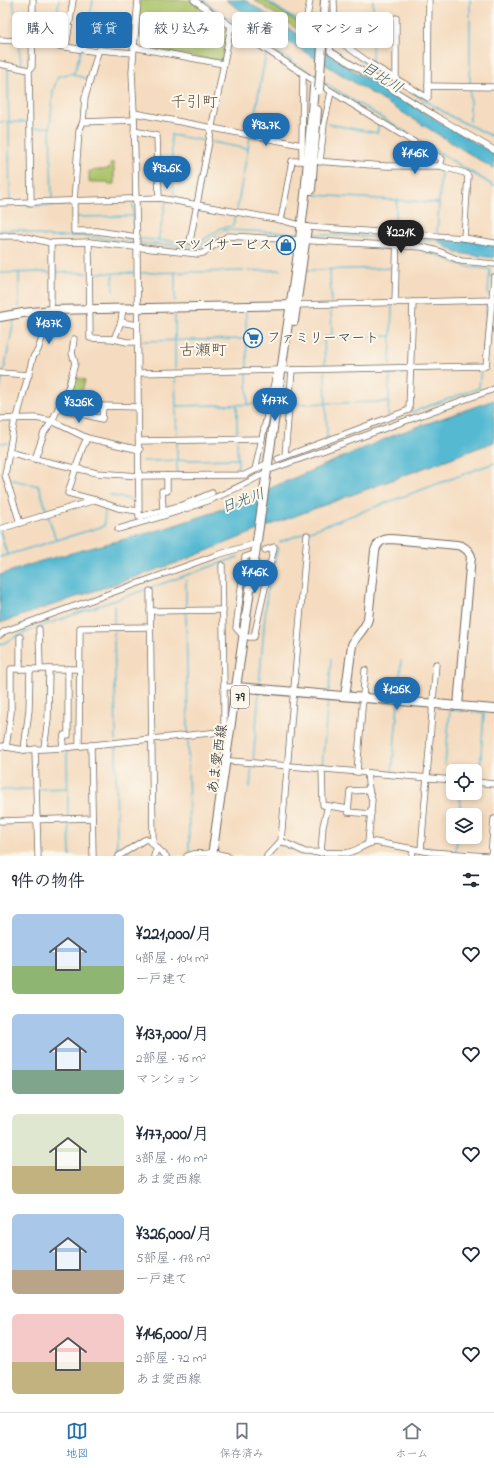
<!DOCTYPE html>
<html lang="ja">
<meta charset="utf-8">
<style>
body{margin:0;font-family:"Indie Flower","Klee One",sans-serif;background:#f6f6f7;color:#1f2937;height:100vh;display:flex;flex-direction:column;font-size:15px;white-space:nowrap}
*{box-sizing:border-box;margin:0}
p{font-size:13px;color:#747a83}
.icon{flex:none;width:22px;height:22px;fill:none;stroke:currentColor;stroke-width:2;stroke-linecap:round;stroke-linejoin:round}
.map{position:relative;height:856px;overflow:hidden}
.panel{display:flex;flex-direction:column;background:#fff;flex:1}
.panel>*{flex:none}
.guide{position:absolute;left:12px;top:12px;width:470px;height:36px;display:flex;gap:8px}
.fabs{position:absolute;left:446px;top:764px;display:grid;gap:8px}
.fabs a{display:grid;place-items:center;width:36px;height:36px;border-radius:6px;background:#fff;box-shadow:0 2px 6px #0003;font-size:20px}
.price{position:absolute;translate:-50% -34px;padding:0 9px;border-radius:14px;background:#1f6fb2;color:#fff;font-size:13px;line-height:26px;filter:drop-shadow(0 1px 2px #0008)}
.price::after{content:'';position:absolute;left:50%;top:24px;width:12px;height:9px;margin-left:-6px;background:inherit;clip-path:polygon(0 0,100% 0,50% 100%)}
.price.on{background:#222;color:#fff}
ul{padding:0;list-style:none}
li{display:flex;align-items:center;gap:12px;height:100px;padding:0 12px}
li span{display:grid;place-items:center;flex:none;width:112px;height:80px;border-radius:6px;color:#555}
li>.icon{margin-inline-start:auto}
span .icon{width:48px;height:48px;fill:#fffc;stroke-width:1}
li b{font-size:17px}
h2{display:flex;justify-content:space-between;align-items:center;height:48px;padding:0 12px;font-size:17px}
.pill{padding:0 14px;border-radius:6px;background:#fff;box-shadow:0 2px 6px #0003;font-size:14px;line-height:36px}
.pill.on{background:#1f6fb2;color:#fff}
.dock{display:flex;justify-content:space-around;align-items:center;height:56px;border-top:1px solid #e0e1e3;background:#fff;font-size:11px;color:#747a83}
.dock a{display:grid;justify-items:center;gap:2px}
.dock .on{color:#1f6fb2}
.map>svg:first-child{display:block}
.green{fill:#abc369;stroke:#6b774a}
.water{fill:#54b9d2;stroke:#40727e}
.lines{fill:none;stroke-linecap:round;stroke-linejoin:round}
.stream{stroke:#54b9d2;stroke-width:1.5}
.street-tunnel{stroke:#cdb9a2;stroke-width:5.5;stroke-dasharray:5.5 3;stroke-linecap:butt}
.street-casing{stroke:#72695f;stroke-width:7}
.secondary-casing{stroke:#72695f;stroke-width:10}
.primary-casing{stroke:#72695f;stroke-width:10}
.street{stroke:#fff;stroke-width:5.5}
.secondary{stroke:#fff;stroke-width:8}
.primary{stroke:#fff;stroke-width:8}
.primary-bridge-casing{stroke:#72695f;stroke-width:10;stroke-linecap:butt}
.primary-bridge{stroke:#fff;stroke-width:8}
.labels{text-anchor:middle;dominant-baseline:central;stroke-width:4;stroke-linejoin:round;paint-order:stroke}
.shield{fill:#fbf7ec;stroke:#696865;stroke-width:1}
.shield-label{font-size:13px;font-weight:bold;fill:#2b2b2b}
.poi-label{font-size:14px;fill:#2b2b2b;stroke:#fbf7ec;text-anchor:end}
.street-label{font-size:14px;fill:#2b2b2b;stroke:#fbf7ec}
.water-label{font-size:15px;font-style:italic;fill:#395d65;stroke:#fbf7ec}
.quarter-label{font-size:16px;fill:#635341;stroke:#fbf7ec}
</style>
<div class="map">
<svg width="494" height="856" viewBox="0 0 494 856">
<rect width="100%" height="100%" fill="#fbf7ec"/>
<filter id="ink" filterUnits="userSpaceOnUse"><feTurbulence type="fractalNoise" baseFrequency=".025" numOctaves="2"/><feDisplacementMap in="SourceGraphic" scale="8" xChannelSelector="R" yChannelSelector="G"/><feConvolveMatrix kernelMatrix="1 2 1 2 8 2 1 2 1" color-interpolation-filters="sRGB"/></filter>
<filter id="wash" filterUnits="userSpaceOnUse"><feTurbulence type="fractalNoise" baseFrequency=".012" numOctaves="4" result="noise"/><feDisplacementMap in="SourceGraphic" scale="16" xChannelSelector="R" yChannelSelector="G"/><feGaussianBlur stdDeviation="0.9" result="paint"/><feColorMatrix in="noise" values="0 0 0 0 0 0 0 0 0 0 0 0 0 0 0 0 0 1.4 0 .05"/><feComposite in="paint" operator="in"/></filter>
<g filter="url(#wash)">
<rect width="100%" height="100%" fill="#f5dcc0"/>
<g class="green">
<polygon points="140,0 191,0 227,26 228,29 222,61 220,61 146,48 147,37 136,35"/>
<polygon points="254,0 265,0 289,17 306,25 306,32 303,33"/>
<polygon points="327,20 333,21 333,35 329,52 325,49"/>
<polygon points="111,163 114,163 114,184 108,184 108,182 89,182 89,171 109,169"/>
<polygon points="72,376 85,380 81,396 68,393"/>
</g>
<g class="water">
<polygon points="226,0 245,0 356,72 494,154 494,169 300,49 253,19"/>
<polygon points="439,239 463,239 494,244 494,258 457,253 439,242"/>
<polygon points="494,400 494,442 276,523 179,562 0,623 0,575 41,561 163,529 212,513 397,434"/>
</g>
<g class="lines">
<g class="stream">
<polyline points="13,0 18,40"/>
<polyline points="203,0 267,46 317,77"/>
<polyline points="266,0 290,16 303,21"/>
<polyline points="470,0 470,17"/>
<polyline points="373,17 373,0"/>
<polyline points="336,42 372,68 454,118 494,137"/>
<polyline points="18,43 22,67"/>
<polyline points="53,44 59,0"/>
<polyline points="82,48 88,29 93,0"/>
<polyline points="372,62 373,20"/>
<polyline points="8,68 10,201"/>
<polyline points="74,73 74,75 88,79"/>
<polyline points="323,82 494,186"/>
<polyline points="470,84 470,20"/>
<polyline points="470,88 470,121"/>
<polyline points="0,122 28,122"/>
<polyline points="328,124 377,133 379,124"/>
<polyline points="50,127 53,91 58,76 74,73 81,51"/>
<polyline points="32,128 50,127 52,199"/>
<polyline points="251,134 266,54"/>
<polyline points="212,142 248,149"/>
<polyline points="316,195 439,203 441,169"/>
<polyline points="174,197 171,135 206,141"/>
<polyline points="133,204 134,234"/>
<polyline points="27,206 70,205"/>
<polyline points="237,209 250,137"/>
<polyline points="76,217 133,216"/>
<polyline points="0,230 21,230 34,234 51,237 81,236 135,242"/>
<polyline points="394,230 397,200"/>
<polyline points="437,233 439,203"/>
<polyline points="309,234 395,238"/>
<polyline points="141,239 199,243 221,228 233,226 235,215"/>
<polyline points="399,239 441,241"/>
<polyline points="158,241 166,202"/>
<polyline points="139,243 200,247 225,230 297,233"/>
<path d="M425 253C438 253 449 261 461 265 471 268 480 268 490 269L488 295"/>
<polyline points="330,269 331,302"/>
<polyline points="306,270 394,268"/>
<polyline points="248,271 280,270"/>
<polyline points="53,272 87,273"/>
<polyline points="0,273 49,272 49,274"/>
<polyline points="92,273 134,273"/>
<polyline points="113,273 113,291"/>
<polyline points="141,273 243,271"/>
<polyline points="175,301 175,272"/>
<polyline points="331,306 332,337"/>
<polyline points="19,307 19,273"/>
<polyline points="246,312 247,369"/>
<polyline points="175,314 175,370"/>
<polyline points="141,341 247,339"/>
<polyline points="482,363 487,305"/>
<polyline points="390,365 392,305"/>
<polyline points="325,367 324,337 391,336"/>
<polyline points="4,371 14,320"/>
<polyline points="325,372 327,438"/>
<polyline points="247,373 248,405"/>
<polyline points="175,375 177,439"/>
<polyline points="0,390 3,376"/>
<polyline points="291,404 388,402"/>
<polyline points="176,406 267,404"/>
<polyline points="237,406 237,438"/>
<polyline points="412,412 479,388 481,369"/>
<polyline points="388,416 390,370"/>
<polyline points="237,441 238,473"/>
<polyline points="0,443 8,443"/>
<polyline points="177,443 177,474"/>
<polyline points="142,461 238,459"/>
<polyline points="9,479 39,486 47,512"/>
<polyline points="110,495 136,501"/>
<polyline points="48,516 56,540"/>
<polyline points="0,531 7,554"/>
<polyline points="280,542 494,463"/>
<polyline points="0,557 104,526 105,508"/>
<polyline points="186,580 186,608"/>
<polyline points="114,605 114,625"/>
<polyline points="186,613 188,733"/>
<polyline points="114,630 116,740"/>
<polyline points="0,645 19,635 50,623 238,557"/>
<polyline points="259,686 267,593 278,547"/>
<polyline points="329,692 331,659"/>
<polyline points="399,698 401,661"/>
<polyline points="188,738 189,852"/>
<polyline points="116,745 117,855"/>
<polyline points="67,750 68,816"/>
<polyline points="253,762 259,693"/>
<polyline points="445,764 450,710 463,711"/>
<polyline points="322,767 328,698"/>
<polyline points="465,768 480,769 484,713 472,712"/>
<polyline points="392,773 398,704"/>
<polyline points="250,787 252,765"/>
<polyline points="38,789 68,788"/>
<polyline points="0,790 34,789"/>
<polyline points="459,815 461,793"/>
<polyline points="69,821 70,856"/>
<polyline points="425,848 451,851"/>
<polyline points="454,851 456,851 457,837"/>
<polyline points="124,856 129,853"/>
</g>
</g>
</g>
<g filter="url(#ink)">
<g class="lines">
<polyline class="street-tunnel" points="313,18 330,18"/>
<defs>
<g id="street">
<polyline points="138,0 132,72 134,113 137,248 139,517 183,505 212,493"/>
<path d="M194 0C274 58 358 108 442 159L440 166"/>
<polyline points="310,0 307,17 313,18"/>
<polyline points="334,0 335,38 331,42 330,51 437,117 494,150"/>
<polyline points="335,38 371,64 428,98 428,86 494,87"/>
<polyline points="0,40 32,42 98,52 99,50 133,53"/>
<polyline points="66,47 73,0"/>
<polyline points="133,47 223,64"/>
<polyline points="98,52 85,98 83,122 79,131 74,202 74,231 97,231 137,237"/>
<polyline points="0,64 29,70"/>
<polyline points="396,79 396,18"/>
<polyline points="428,86 429,0"/>
<polyline points="134,113 302,145 302,161 308,161"/>
<polyline points="83,122 134,120"/>
<polyline points="134,131 157,136 159,198"/>
<polyline points="302,145 303,75"/>
<polyline points="314,161 386,166 440,166 465,173 468,176 464,238"/>
<polyline points="320,162 324,124 331,92"/>
<polyline points="0,203 159,198 281,220 307,227 464,238 494,243"/>
<polyline points="31,203 29,70 32,67 33,0"/>
<polyline points="281,220 292,161 302,161"/>
<polyline points="0,236 21,236 51,243 89,242 198,254 203,253 228,236 422,247 438,251 461,261 494,264"/>
<polyline points="190,241 231,26"/>
<polyline points="89,242 90,338 114,339 127,342 137,342"/>
<polyline points="395,303 397,233"/>
<polyline points="296,305 492,300"/>
<polyline points="51,310 51,243"/>
<polyline points="121,322 137,325"/>
<polyline points="114,339 121,322 123,308"/>
<polyline points="287,370 486,366 494,277"/>
<polyline points="0,373 29,375"/>
<polyline points="138,373 282,370"/>
<polyline points="59,408 102,419 103,406 139,407"/>
<polyline points="15,418 5,475 20,523"/>
<polyline points="17,418 33,357 38,350 43,335 47,310"/>
<polyline points="0,419 35,418 52,421 87,438 140,450"/>
<polyline points="87,438 82,449 68,493 95,500"/>
<polyline points="140,441 262,439"/>
<polyline points="9,452 35,459 97,473 140,476 245,475 264,465"/>
<polyline points="285,456 292,370"/>
<polyline points="35,459 44,433 52,421 69,386 75,363 72,353 74,339"/>
<polyline points="278,459 409,410 413,302"/>
<polyline points="272,469 494,389"/>
<polyline points="255,470 277,370"/>
<polyline points="163,510 162,491 167,491 167,476"/>
<polyline points="0,529 95,500 118,508 138,511"/>
<path d="M118 529C149 520 181 512 212 499 231 491 249 482 267 472"/>
<polyline points="222,565 224,687 236,687"/>
<polyline points="150,591 153,843"/>
<polyline points="150,611 223,610"/>
<polyline points="39,629 40,669"/>
<polyline points="0,635 5,631 217,555 257,543"/>
<polyline points="244,637 236,628 245,557 251,555"/>
<polyline points="249,637 254,637 274,547 265,550"/>
<polyline points="20,669 20,637"/>
<polyline points="224,731 224,687"/>
<polyline points="91,745 93,856"/>
<polyline points="0,746 24,750 62,748 230,731"/>
<polyline points="79,746 80,628 150,627"/>
<polyline points="6,747 11,713 11,669 79,669"/>
<polyline points="44,748 48,719 49,669"/>
<polyline points="62,748 64,735 68,735 68,669"/>
<polyline points="35,749 38,856"/>
<polyline points="24,750 29,710 30,669"/>
<polyline points="231,761 453,780"/>
<polyline points="322,769 323,805 348,809"/>
<polyline points="357,772 365,670"/>
<polyline points="367,773 369,790 372,800 368,843"/>
<polyline points="475,782 494,784"/>
<polyline points="369,790 350,791 348,812 371,814"/>
<polyline points="0,821 92,818"/>
<path d="M281 841 305 852 347 853C357 851 364 844 375 842L430 852 487 856"/>
<polyline points="421,850 436,664"/>
<polyline points="321,853 323,826 328,806"/>
<polyline points="218,854 227,856"/>
<polyline points="119,856 144,840 147,839 166,856"/>
<polyline points="154,856 157,847"/>
<polyline points="187,856 193,854 213,853"/>
<polyline points="267,856 281,841 307,535"/>
<polyline points="412,856 413,849"/>
<polyline points="491,856 494,819"/>
</g>
<g id="secondary">
<polyline points="0,317 23,313 51,310 296,305"/>
<polyline points="236,687 494,709"/>
<path d="M345 696 352 645C356 635 365 630 368 619L375 551C377 543 381 539 391 539L457 545C464 546 468 549 471 556L458 706"/>
</g>
<g id="primary">
<polyline points="322,46 325,0"/>
<polyline points="311,190 317,110"/>
<polyline points="294,321 307,228"/>
<polyline points="212,856 300,239 305,195 314,87"/>
</g>
</defs>
<use href="#street" class="street-casing"/>
<use href="#secondary" class="secondary-casing"/>
<use href="#primary" class="primary-casing"/>
<use href="#street" class="street"/>
<use href="#secondary" class="secondary"/>
<use href="#primary" class="primary"/>
<defs>
<polyline id="primary-bridge" points="319,90 322,46"/>
</defs>
<use href="#primary-bridge" class="primary-bridge-casing"/>
<use href="#primary-bridge" class="primary-bridge"/>
</g>
</g>
<defs>
<symbol id="shop-ring" viewBox="-11 -11 22 22"><circle r="9.5" fill="#fbf7ec" stroke="#1f6fb2" stroke-width="1.5"/><path d="M-5-2.5h2.3a2.7 3.5 0 0 1 5.4 0H5L5.5 6h-11ZM-1.5-2.5h3a1.5 2.3 0 0 0-3 0Z" fill="#1f6fb2"/></symbol>
<symbol id="supermarket-ring" viewBox="-11 -11 22 22"><circle r="9.5" fill="#fbf7ec" stroke="#1f6fb2" stroke-width="1.5"/><path d="M-6-5.5h2.5l.6 2H6L4.5 2H-2.5L-4.4-4H-6ZM-1.5 3.2a1.3 1.3 0 1 0 .1 0ZM3 3.2a1.3 1.3 0 1 0 .1 0Z" fill="#1f6fb2"/></symbol>
</defs>
<g fill-rule="evenodd">
<use href="#shop-ring" x="275" y="234" width="22" height="22"/>
<use href="#supermarket-ring" x="242" y="327" width="22" height="22"/>
</g>
<g class="labels">
<rect class="shield" x="231" y="686" width="18" height="22" rx="3"/>
<g class="shield-label">
<text x="240" y="697">79</text>
</g>
<g class="poi-label">
<text x="272" y="245">マツイサービス</text>
<text x="267" y="338" text-anchor="start">ファミリーマート</text>
</g>
<g class="street-label">
<text transform="translate(218 759) rotate(-82)">あま愛西線</text>
</g>
<g class="water-label">
<text transform="translate(382 78) rotate(32)">目比川</text>
<text transform="translate(243 501) rotate(-20)">日光川</text>
</g>
<g class="quarter-label">
<text x="194" y="103">千引町</text>
<text x="203" y="351">古瀬町</text>
</g>
</g>
</svg>
<div class="fabs">
<a><svg class="icon" aria-label="locate" viewBox="0 0 24 24"><circle cx="12" cy="12" r="6"/><path d="M12 2v4M12 18v4M2 12h4M18 12h4"/></svg></a>
<a><svg class="icon" aria-label="layers" viewBox="0 0 24 24"><path d="M12 4l9 5-9 5-9-5zM3 14l9 5 9-5"/></svg></a>
</div>
<b class="price" style="left:266px;top:147px">¥93.7K</b>
<b class="price" style="left:415px;top:175px">¥146K</b>
<b class="price" style="left:167px;top:190px">¥93.6K</b>
<b class="price on" style="left:401px;top:254px">¥221K</b>
<b class="price" style="left:49px;top:345px">¥137K</b>
<b class="price" style="left:275px;top:422px">¥177K</b>
<b class="price" style="left:79px;top:424px">¥326K</b>
<b class="price" style="left:255px;top:594px">¥146K</b>
<b class="price" style="left:397px;top:711px">¥126K</b>
<div class="guide">
<a class="pill">購入</a>
<a class="pill on">賃貸</a>
<a class="pill">絞り込み</a>
<a class="pill">新着</a>
<a class="pill">マンション</a>
</div>
</div>
<section class="panel">
<h2>9件の物件<svg class="icon" aria-label="filters" viewBox="0 0 24 24"><path d="M4 7h16M4 17h16"/><circle cx="9" cy="7" r="2"/><circle cx="15" cy="17" r="2"/></svg></h2>
<ul>
<li><span style="background:linear-gradient(#a9c7e8 65%,#8fb573 0)"><svg class="icon" aria-label="home" viewBox="0 0 24 24"><path d="M3 11l9-7 9 7M6 9v11h12V9"/></svg></span><div><b>¥221,000/月</b><p>4部屋 · 104 m²</p><p>一戸建て</p></div><svg class="icon" aria-label="heart" viewBox="0 0 24 24"><path d="M12 20l-8-8c-3-5 5-10 8-4 3-6 11-1 8 4z"/></svg></li>
<li><span style="background:linear-gradient(#a9c7e8 70%,#7fa58c 0)"><svg class="icon" aria-label="home" viewBox="0 0 24 24"><path d="M3 11l9-7 9 7M6 9v11h12V9"/></svg></span><div><b>¥137,000/月</b><p>2部屋 · 76 m²</p><p>マンション</p></div><svg class="icon" aria-label="heart" viewBox="0 0 24 24"><path d="M12 20l-8-8c-3-5 5-10 8-4 3-6 11-1 8 4z"/></svg></li>
<li><span style="background:linear-gradient(#dfe7d0 65%,#c2b280 0)"><svg class="icon" aria-label="home" viewBox="0 0 24 24"><path d="M3 11l9-7 9 7M6 9v11h12V9"/></svg></span><div><b>¥177,000/月</b><p>3部屋 · 110 m²</p><p>あま愛西線</p></div><svg class="icon" aria-label="heart" viewBox="0 0 24 24"><path d="M12 20l-8-8c-3-5 5-10 8-4 3-6 11-1 8 4z"/></svg></li>
<li><span style="background:linear-gradient(#a9c7e8 70%,#b9a48a 0)"><svg class="icon" aria-label="home" viewBox="0 0 24 24"><path d="M3 11l9-7 9 7M6 9v11h12V9"/></svg></span><div><b>¥326,000/月</b><p>5部屋 · 178 m²</p><p>一戸建て</p></div><svg class="icon" aria-label="heart" viewBox="0 0 24 24"><path d="M12 20l-8-8c-3-5 5-10 8-4 3-6 11-1 8 4z"/></svg></li>
<li><span style="background:linear-gradient(#f6c9c9 60%,#c2b280 0)"><svg class="icon" aria-label="home" viewBox="0 0 24 24"><path d="M3 11l9-7 9 7M6 9v11h12V9"/></svg></span><div><b>¥146,000/月</b><p>2部屋 · 72 m²</p><p>あま愛西線</p></div><svg class="icon" aria-label="heart" viewBox="0 0 24 24"><path d="M12 20l-8-8c-3-5 5-10 8-4 3-6 11-1 8 4z"/></svg></li>
</ul>
</section>
<nav class="dock">
<a class="on"><svg class="icon" aria-label="map" viewBox="0 0 24 24"><path d="M3 6l6-2 6 2 6-2v14l-6 2-6-2-6 2zM9 4v14M15 6v14"/></svg>地図</a>
<a><svg class="icon" aria-label="saved" viewBox="0 0 24 24"><path d="M7 4h10v16l-5-4-5 4z"/></svg>保存済み</a>
<a><svg class="icon" aria-label="home" viewBox="0 0 24 24"><path d="M3 11l9-7 9 7M6 9v11h12V9"/></svg>ホーム</a>
</nav>
